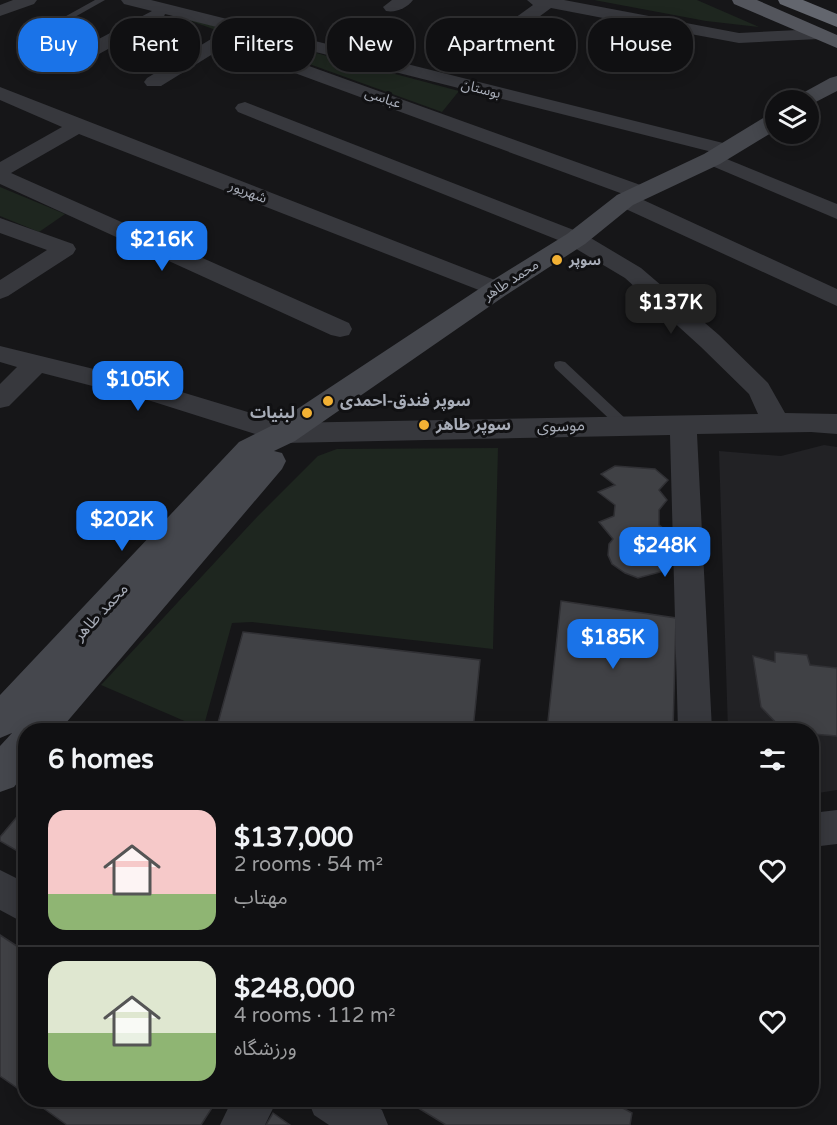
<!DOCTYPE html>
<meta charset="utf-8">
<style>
body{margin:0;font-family:"Varela Round","Noto Sans Arabic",sans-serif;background:#1e1e20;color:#f1f3f6;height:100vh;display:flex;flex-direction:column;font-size:22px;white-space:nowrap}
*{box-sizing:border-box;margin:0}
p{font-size:20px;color:#9c9d9f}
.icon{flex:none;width:33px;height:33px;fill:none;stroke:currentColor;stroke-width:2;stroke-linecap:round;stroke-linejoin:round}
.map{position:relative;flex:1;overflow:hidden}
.sheet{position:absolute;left:18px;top:723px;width:801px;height:384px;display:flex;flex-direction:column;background:#101012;border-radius:24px;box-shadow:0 3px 15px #0003,0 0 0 2px #303032}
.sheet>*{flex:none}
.hud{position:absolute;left:18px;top:18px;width:801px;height:54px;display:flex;gap:12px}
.buttons{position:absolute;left:765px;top:90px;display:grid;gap:12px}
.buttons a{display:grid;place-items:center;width:54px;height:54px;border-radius:50%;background:#101012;box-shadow:0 3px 15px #0003,0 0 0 2px #303032;font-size:30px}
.price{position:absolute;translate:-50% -51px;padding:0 14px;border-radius:12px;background:#1a73e8;color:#fff;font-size:20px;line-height:39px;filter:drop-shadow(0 2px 3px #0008)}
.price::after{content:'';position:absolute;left:50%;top:36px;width:18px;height:14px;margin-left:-9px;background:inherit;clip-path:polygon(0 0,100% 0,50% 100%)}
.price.on{background:#222;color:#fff}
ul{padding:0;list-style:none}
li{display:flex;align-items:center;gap:18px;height:150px;padding:0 30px}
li+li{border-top:2px solid #303032}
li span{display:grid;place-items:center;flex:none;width:168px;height:120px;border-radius:18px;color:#555}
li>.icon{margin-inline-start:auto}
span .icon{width:72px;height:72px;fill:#fffc;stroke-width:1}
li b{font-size:26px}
h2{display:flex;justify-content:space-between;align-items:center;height:72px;padding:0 30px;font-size:26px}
.pill{padding:0 21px;border-radius:24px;background:#101012;box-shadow:0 3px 15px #0003,0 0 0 2px #303032;font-size:21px;line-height:54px}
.pill.on{background:#1a73e8;color:#fff}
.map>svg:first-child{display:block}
.built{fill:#222225}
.green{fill:#1e261f}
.building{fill:#404145;stroke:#303034;stroke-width:1.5}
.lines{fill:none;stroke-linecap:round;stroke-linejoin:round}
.lane{fill:#37383d;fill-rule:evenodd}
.street{fill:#37383d;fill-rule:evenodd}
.secondary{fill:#45474d;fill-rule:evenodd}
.primary{fill:#53555c;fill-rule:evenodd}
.highway{fill:#63666e;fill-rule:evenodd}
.poi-dot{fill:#f2b134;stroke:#111113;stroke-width:2}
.labels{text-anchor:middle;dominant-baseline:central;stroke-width:6;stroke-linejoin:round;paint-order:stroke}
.far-street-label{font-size:14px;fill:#a8adb8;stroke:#111113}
.far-poi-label{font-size:14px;font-weight:bold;fill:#a8adb8;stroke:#111113;text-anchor:start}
.poi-label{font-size:16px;font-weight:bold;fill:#a8adb8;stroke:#111113;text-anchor:start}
.street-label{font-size:16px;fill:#a8adb8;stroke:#111113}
</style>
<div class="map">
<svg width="837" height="1125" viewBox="0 0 837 1125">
<rect width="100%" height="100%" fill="#161618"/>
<g class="built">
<polygon points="824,445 837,447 837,668 810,665 806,655 776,652 775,662 754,656 761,707 783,730 728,730 719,451 781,456"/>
<polygon points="812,734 837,736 837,790 812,794"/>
</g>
<g class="green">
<polygon points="594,0 697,0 759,27 706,21"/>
<polygon points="177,16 459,91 442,112"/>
<polygon points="0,187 65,214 39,232 0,216"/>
<polygon points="498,448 493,649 252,622 232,623 203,729 101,685 257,517 318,456 337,449"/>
</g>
<g class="building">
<polygon points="615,466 655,469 668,480 659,490 667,500 659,510 659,525 669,533 660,542 667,555 664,571 638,578 625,573 612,564 608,555 609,544 613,539 599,522 614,516 615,505 598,492 615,485 601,474"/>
<polygon points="561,601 676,618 673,730 547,730"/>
<polygon points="243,632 480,660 473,730 216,730"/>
<polygon points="775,652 807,655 810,665 837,668 837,736 812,734 812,730 783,730 761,707 753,656 775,662"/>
<polygon points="26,806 26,856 0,841 0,837"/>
<polygon points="0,935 26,952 26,1094 0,1076"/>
<polygon points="32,1100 217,1100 201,1125 67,1125"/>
<polygon points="405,1100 608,1100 632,1113 630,1125 446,1125"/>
<polygon points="273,1113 290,1125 266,1125"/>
</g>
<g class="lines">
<g class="lane">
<polygon points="95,0 105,0 57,27 50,25"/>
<polygon points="560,361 565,362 628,421 630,424 628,427 618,427 555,368 554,365 555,362"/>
</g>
<g class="street">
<polygon points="13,0 37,0 34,4 0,16 0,5"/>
<polygon points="121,0 151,0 735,146 738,150 735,154 728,156 165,14 163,19 88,60 74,60 72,56 74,52 152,11 124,4"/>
<path d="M392 0H413C407 8 396 13 386 11L383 7Z"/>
<polygon points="527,0 564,0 739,33 819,29 825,30 828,34 825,38 819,39 739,43 642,25 604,58 590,58 588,54 590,50 624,22 551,8 509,39 497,39 494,35 497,31 533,5"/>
<polygon points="223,35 646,187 649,192 646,197 639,198 837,289 837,306 617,205 614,200 617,195 623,194 224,47 161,86 147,86 144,82 147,78 216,36"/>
<polygon points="0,87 505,284 509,289 505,294 497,297 489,294 79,134 11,173 349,323 352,329 349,335 340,337 331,335 0,184 0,162 62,127 0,100"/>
<polygon points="245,102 584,234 641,268 719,335 768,383 785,413 837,414 837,434 811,432 697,434 712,730 678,730 670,435 284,443 151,401 42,373 9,406 0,408 0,384 17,367 0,362 0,346 155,384 284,423 758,414 749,394 701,347 625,278 568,244 238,112 235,108 238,104"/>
<polygon points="712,153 837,204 837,219 705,163 702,159 705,155"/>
<polygon points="0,218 73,244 76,249 73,254 8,296 0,299 0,280 47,250 0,233"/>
<polygon points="837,810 837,844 812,847 812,813"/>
<polygon points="0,870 26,883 26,924 0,910"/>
<polygon points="232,1100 277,1100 265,1125 220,1125"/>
<polygon points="308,1100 366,1100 382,1110 388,1125 329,1125 314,1115"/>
</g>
<g class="secondary">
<polygon points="837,76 837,91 808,106 808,100 796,100 799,95 830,78"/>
<polygon points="776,114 776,130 720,164 633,205 585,244 506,295 295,441 274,451 282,453 286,461 282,469 60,730 26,730 26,772 14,787 0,792 0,746 12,733 0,738 0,695 239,442 273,425 488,283 567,234 617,195 704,154 768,115"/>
</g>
<polygon class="primary" points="732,0 757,0 837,35 837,48 734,4"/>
<polygon class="highway" points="778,0 803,0 837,14 837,27 780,4"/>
</g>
<g class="poi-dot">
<circle cx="557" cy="260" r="6"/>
<circle cx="328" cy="401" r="6"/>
<circle cx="307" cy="413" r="6"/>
<circle cx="424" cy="425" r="6"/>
</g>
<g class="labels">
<g class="far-street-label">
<text transform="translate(481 89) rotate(14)">بوستان</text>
<text transform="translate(383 98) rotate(19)">عباسی</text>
<text transform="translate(248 192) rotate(21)">شهریور</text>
<text transform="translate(511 280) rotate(-33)">محمد طاهر</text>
</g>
<g class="far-poi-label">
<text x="569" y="260">سوپر</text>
</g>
<g class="poi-label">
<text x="340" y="401">سوپر فندق-احمدی</text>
<text x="295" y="413" text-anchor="end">لبنیات</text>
<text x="436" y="425">سوپر طاهر</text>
</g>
<g class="street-label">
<text transform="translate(561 426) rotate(-2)">موسوی</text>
<text transform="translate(101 612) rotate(-47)">محمد طاهر</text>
</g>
</g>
</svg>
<div class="buttons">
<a><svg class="icon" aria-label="layers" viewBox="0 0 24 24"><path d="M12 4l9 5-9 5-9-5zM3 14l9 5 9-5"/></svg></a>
</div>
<b class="price" style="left:162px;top:272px">$216K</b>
<b class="price on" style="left:671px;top:335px">$137K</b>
<b class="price" style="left:138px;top:412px">$105K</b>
<b class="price" style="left:122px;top:552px">$202K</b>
<b class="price" style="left:665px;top:578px">$248K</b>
<b class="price" style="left:613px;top:670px">$185K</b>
<div class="hud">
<a class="pill on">Buy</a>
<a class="pill">Rent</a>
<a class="pill">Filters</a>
<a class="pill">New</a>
<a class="pill">Apartment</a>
<a class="pill">House</a>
</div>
<section class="sheet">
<h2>6 homes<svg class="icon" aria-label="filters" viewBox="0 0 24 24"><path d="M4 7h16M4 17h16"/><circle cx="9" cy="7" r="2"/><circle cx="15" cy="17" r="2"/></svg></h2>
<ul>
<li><span style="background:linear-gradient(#f6c9c9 70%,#8fb573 0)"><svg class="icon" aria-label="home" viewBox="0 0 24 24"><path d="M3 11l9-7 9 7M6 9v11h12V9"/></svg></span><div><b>$137,000</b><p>2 rooms · 54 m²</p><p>مهتاب</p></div><svg class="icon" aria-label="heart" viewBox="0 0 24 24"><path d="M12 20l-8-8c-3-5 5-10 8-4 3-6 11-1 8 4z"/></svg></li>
<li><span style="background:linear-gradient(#dfe7d0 60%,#8fb573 0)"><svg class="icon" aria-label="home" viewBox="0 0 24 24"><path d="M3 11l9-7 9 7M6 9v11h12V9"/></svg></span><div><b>$248,000</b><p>4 rooms · 112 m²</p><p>ورزشگاه</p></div><svg class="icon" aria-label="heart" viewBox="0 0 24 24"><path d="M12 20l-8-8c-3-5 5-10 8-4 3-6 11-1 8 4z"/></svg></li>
</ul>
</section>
</div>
